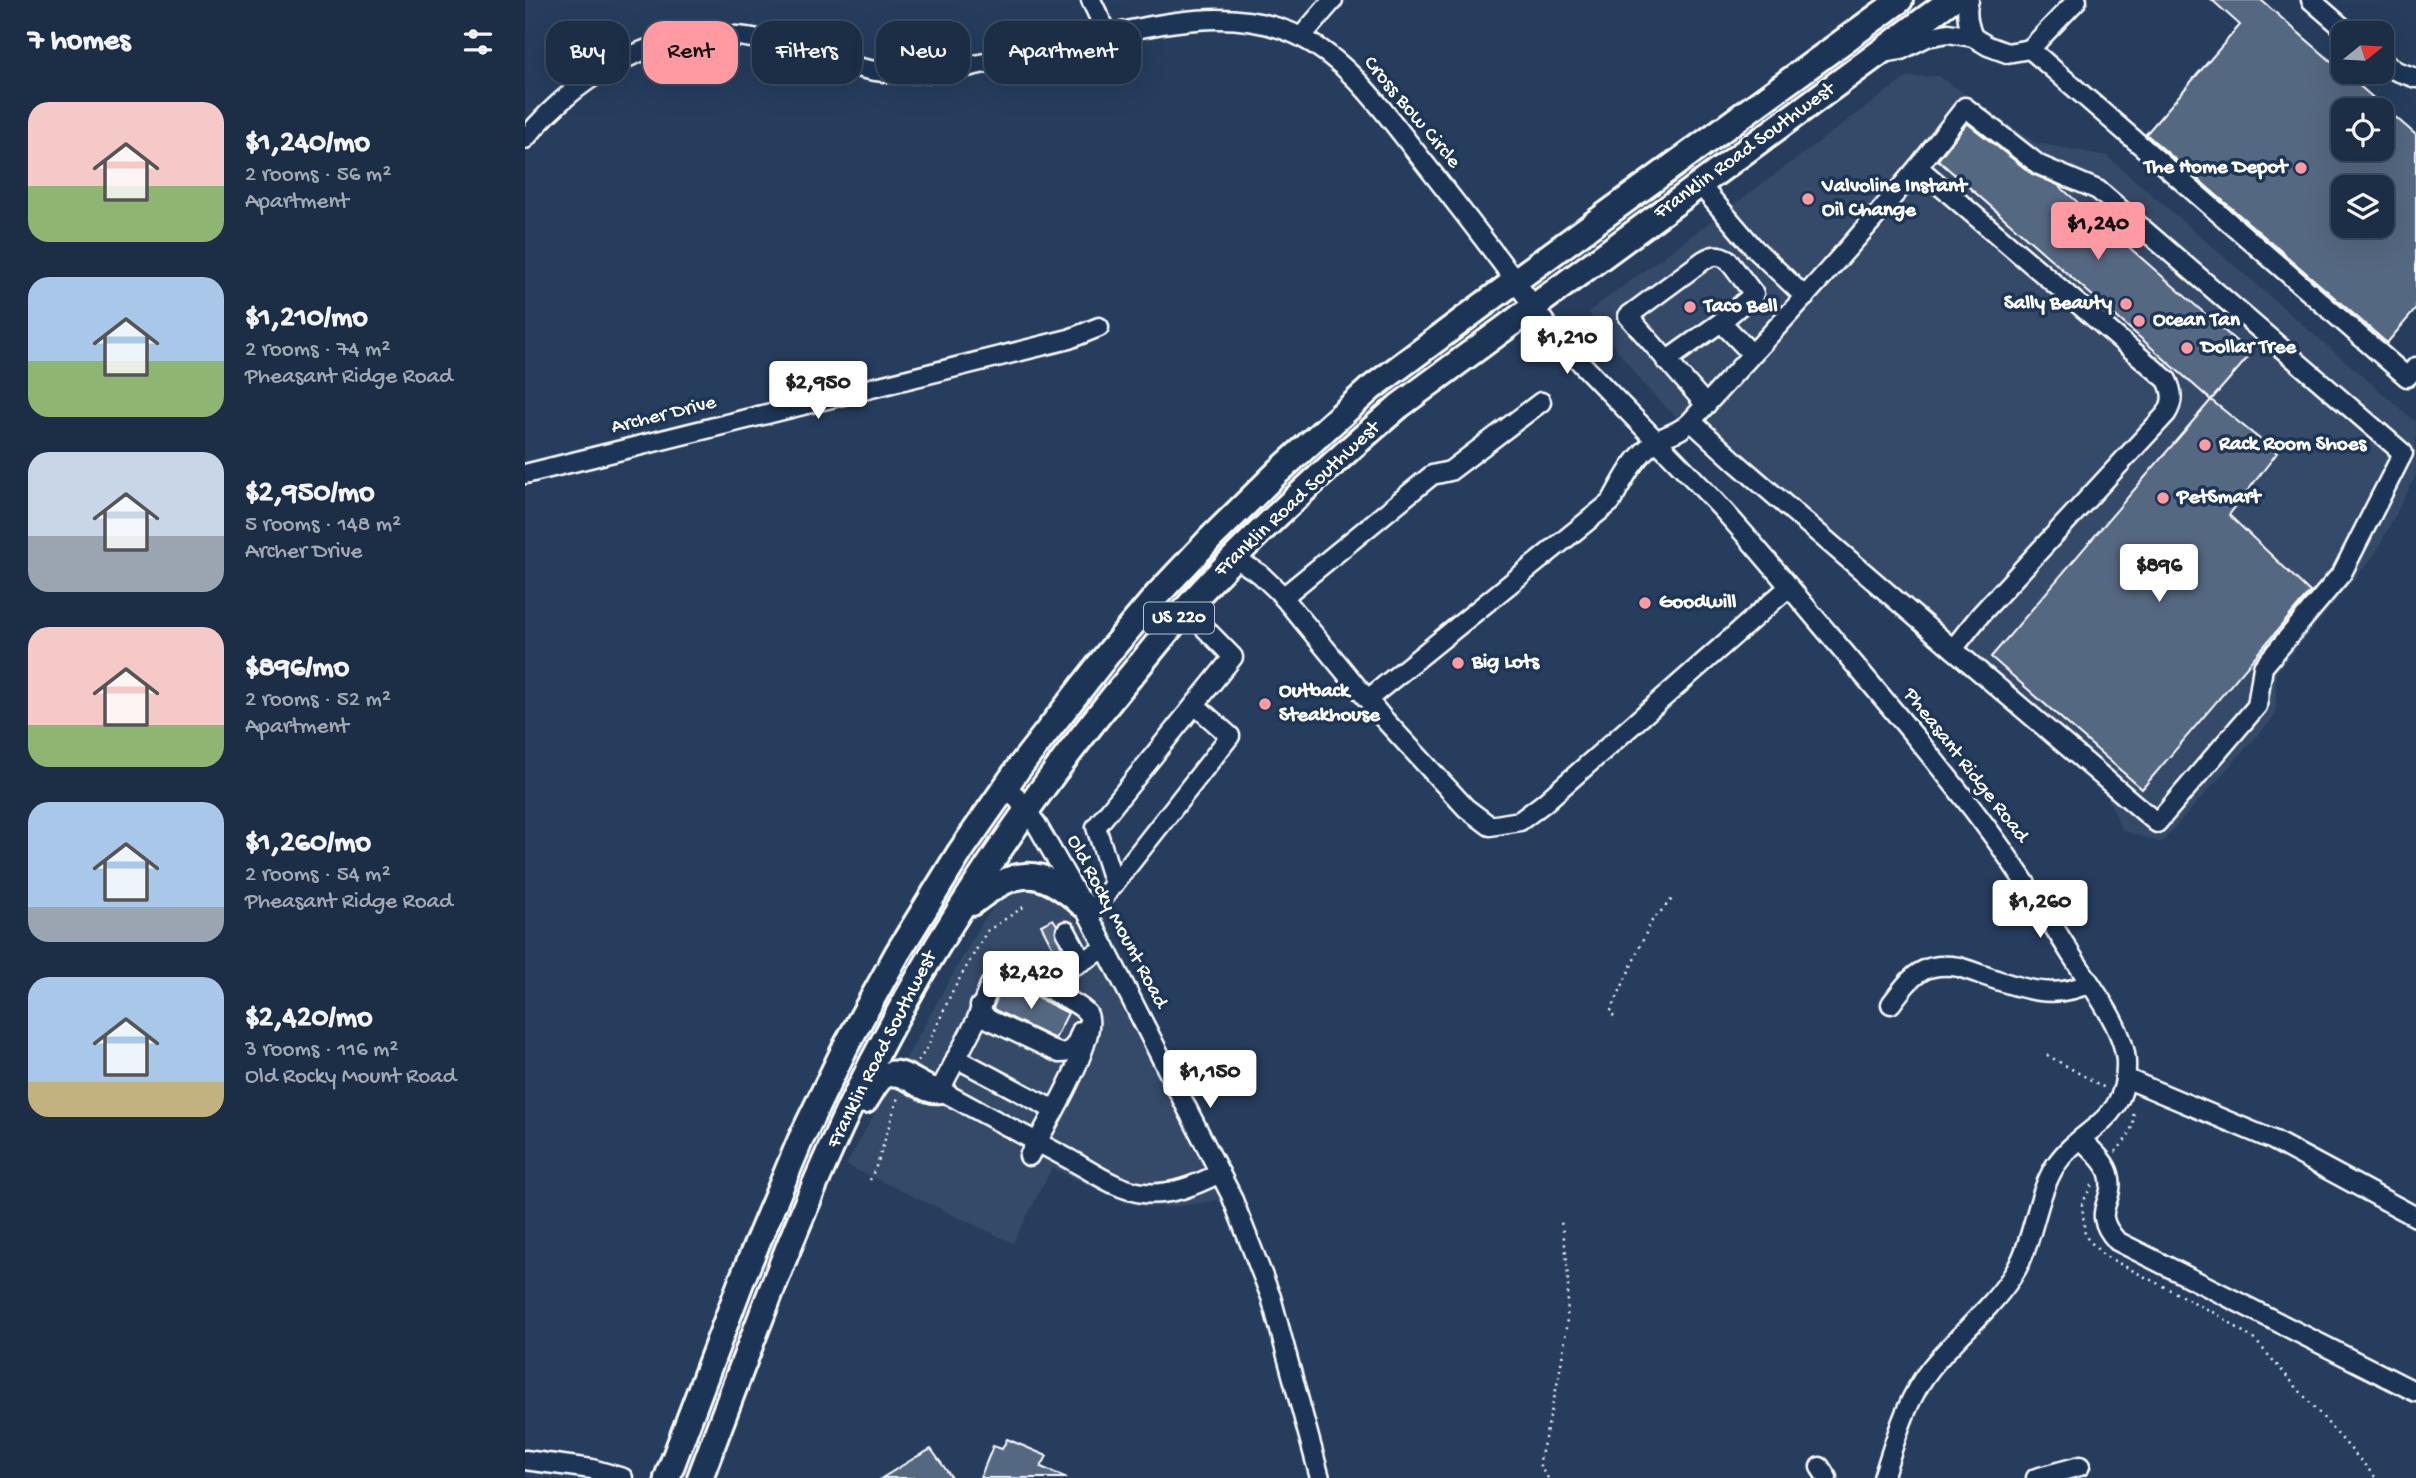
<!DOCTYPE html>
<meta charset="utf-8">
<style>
body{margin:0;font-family:"Gochi Hand",sans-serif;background:#25364d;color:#f1f3f6;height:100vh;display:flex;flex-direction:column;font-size:26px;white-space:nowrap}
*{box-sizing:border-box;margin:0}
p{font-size:23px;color:#a0a8b3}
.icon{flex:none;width:38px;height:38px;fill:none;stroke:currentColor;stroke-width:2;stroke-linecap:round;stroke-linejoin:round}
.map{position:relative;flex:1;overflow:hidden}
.drawer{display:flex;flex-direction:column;background:#1c2e46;width:525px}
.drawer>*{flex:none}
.top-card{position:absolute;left:21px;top:21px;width:665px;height:63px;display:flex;gap:14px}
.needle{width:46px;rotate:72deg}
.fabs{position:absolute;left:1806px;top:21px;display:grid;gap:14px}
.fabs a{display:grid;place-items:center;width:63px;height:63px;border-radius:14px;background:#1c2e46;box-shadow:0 7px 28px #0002,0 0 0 2px #3a4a5f;font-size:35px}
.price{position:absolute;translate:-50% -60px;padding:0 16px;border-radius:7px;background:#fff;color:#222;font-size:23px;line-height:46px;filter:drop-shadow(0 2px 4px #0008)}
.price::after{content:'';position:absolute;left:50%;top:42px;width:21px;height:16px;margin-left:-10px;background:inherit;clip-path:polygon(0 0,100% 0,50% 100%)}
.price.current{background:#ff9aa2;color:#111}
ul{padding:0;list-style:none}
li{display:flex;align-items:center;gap:21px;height:175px;padding:0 28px}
li span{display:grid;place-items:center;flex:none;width:196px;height:140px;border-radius:21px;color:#555}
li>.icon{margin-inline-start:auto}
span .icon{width:84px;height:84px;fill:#fffc;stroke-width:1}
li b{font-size:30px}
h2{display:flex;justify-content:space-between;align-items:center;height:84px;padding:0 28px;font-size:30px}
.chip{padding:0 24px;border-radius:21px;background:#1c2e46;box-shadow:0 7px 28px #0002,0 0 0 2px #3a4a5f;font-size:24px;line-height:63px}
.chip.current{background:#ff9aa2;color:#111}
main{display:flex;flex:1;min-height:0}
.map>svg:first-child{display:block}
.built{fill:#344a68}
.building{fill:#556781;stroke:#fff;stroke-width:2;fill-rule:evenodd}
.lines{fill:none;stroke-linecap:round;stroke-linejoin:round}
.minor-casing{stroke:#fff;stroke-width:23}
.highway-casing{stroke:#fff;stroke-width:30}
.path{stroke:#fff;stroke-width:2.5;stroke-dasharray:2 5;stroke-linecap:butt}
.minor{stroke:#1d3557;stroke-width:18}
.highway{stroke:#1d3557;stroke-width:24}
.poi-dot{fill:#ff9aa2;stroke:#1d3557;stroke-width:2.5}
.labels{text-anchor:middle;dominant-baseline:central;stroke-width:7;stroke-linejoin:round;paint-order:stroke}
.shield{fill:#1d3557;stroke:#bbc2cd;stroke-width:2}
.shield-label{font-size:19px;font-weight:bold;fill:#fff}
.street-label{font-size:21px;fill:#fff;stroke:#1d3557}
.poi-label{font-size:21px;font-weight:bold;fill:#fff;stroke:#1d3557;text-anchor:start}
</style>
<main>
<section class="drawer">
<h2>7 homes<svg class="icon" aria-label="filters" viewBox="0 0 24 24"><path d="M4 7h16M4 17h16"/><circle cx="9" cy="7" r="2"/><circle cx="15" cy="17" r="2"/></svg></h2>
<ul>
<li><span style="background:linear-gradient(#f6c9c9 60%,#8fb573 0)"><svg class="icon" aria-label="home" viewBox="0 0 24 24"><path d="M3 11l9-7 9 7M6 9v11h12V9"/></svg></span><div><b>$1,240/mo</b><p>2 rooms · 56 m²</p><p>Apartment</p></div></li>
<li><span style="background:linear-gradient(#a9c7e8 60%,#8fb573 0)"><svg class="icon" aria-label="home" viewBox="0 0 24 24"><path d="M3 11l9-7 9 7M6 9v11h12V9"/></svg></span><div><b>$1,210/mo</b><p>2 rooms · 74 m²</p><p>Pheasant Ridge Road</p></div></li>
<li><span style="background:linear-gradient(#c9d6e8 60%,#9aa5b1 0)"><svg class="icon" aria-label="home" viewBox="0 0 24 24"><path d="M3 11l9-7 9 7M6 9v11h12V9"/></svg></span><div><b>$2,950/mo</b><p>5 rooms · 148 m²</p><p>Archer Drive</p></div></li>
<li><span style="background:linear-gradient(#f6c9c9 70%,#8fb573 0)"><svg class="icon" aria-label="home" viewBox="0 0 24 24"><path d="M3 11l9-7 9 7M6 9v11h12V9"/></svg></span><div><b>$896/mo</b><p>2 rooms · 52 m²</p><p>Apartment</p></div></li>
<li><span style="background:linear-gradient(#a9c7e8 75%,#9aa5b1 0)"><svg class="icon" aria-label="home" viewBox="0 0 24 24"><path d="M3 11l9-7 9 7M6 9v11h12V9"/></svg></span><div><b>$1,260/mo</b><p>2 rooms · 54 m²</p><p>Pheasant Ridge Road</p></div></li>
<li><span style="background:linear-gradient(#a9c7e8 75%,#c2b280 0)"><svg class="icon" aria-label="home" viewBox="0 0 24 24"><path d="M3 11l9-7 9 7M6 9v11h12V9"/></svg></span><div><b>$2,420/mo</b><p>3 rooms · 116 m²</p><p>Old Rocky Mount Road</p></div></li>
</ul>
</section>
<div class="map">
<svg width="1891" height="1478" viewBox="0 0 1891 1478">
<rect width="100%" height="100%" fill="#263d5e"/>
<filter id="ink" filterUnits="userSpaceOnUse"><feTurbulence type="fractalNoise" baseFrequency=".0143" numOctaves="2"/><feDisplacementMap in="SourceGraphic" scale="14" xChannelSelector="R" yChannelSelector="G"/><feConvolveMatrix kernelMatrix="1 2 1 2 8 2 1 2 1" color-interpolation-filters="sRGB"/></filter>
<g filter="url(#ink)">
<g class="built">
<polygon points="1414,76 1511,143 1582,156 1891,422 1891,475 1851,553 1751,673 1751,715 1636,843 1597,830 1578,787 1300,552 1176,442 1120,386 1063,312 1382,77"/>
<polygon points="503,889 518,892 539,905 565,938 695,1200 649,1207 622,1207 601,1203 527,1168 488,1243 321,1165 456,924 471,904 489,893"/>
</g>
<g class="building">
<path d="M1687 0H1736L1891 135V309L1862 343 1621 134 1715 25ZM1818 110H1857V149H1818ZM1818 187H1857V226H1818Z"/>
<polygon points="1442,123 1507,174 1533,185 1726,354 1686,400 1413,160"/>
<polygon points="1686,400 1752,453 1704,515 1785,592 1617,789 1466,657"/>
<polygon points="528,919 532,925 531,936 539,951 531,954 516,925"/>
<polygon points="483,987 498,994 499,991 543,1013 530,1039 470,1010 468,1008 475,991"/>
<polygon points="482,1439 522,1456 516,1467 542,1478 455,1478 468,1446 477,1449"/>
<polygon points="406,1449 427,1478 357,1478 391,1457"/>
</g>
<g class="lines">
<defs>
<g id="minor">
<polyline points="566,0 583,36"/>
<path d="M1444 0C1440 13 1443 25 1448 37"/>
<polyline points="1552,0 1505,49 1882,377 1891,367"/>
<polyline points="1786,0 1824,33"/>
<polyline points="776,37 808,0"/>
<polyline points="1363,52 1376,50 1402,37 1423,33 1448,37 1463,46 1482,53 1505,49"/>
<polyline points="1857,60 1871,71 1891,78"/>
<path d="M0 139C57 69 147 20 238 40 272 48 306 61 340 69 367 75 393 73 420 72 463 62 506 53 548 43 621 27 703 2 774 36 820 59 852 102 883 142 919 188 956 234 990 281 1003 298 1015 317 1029 334 1078 388 1131 439 1181 492 1224 536 1263 586 1303 633 1357 697 1412 761 1462 828 1493 869 1520 913 1547 956 1565 984 1600 1029 1601 1062 1603 1124 1556 1126 1530 1166 1509 1201 1509 1245 1486 1278 1464 1311 1431 1337 1406 1368 1381 1399 1370 1441 1358 1478"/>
<polyline points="1393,167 1440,107 1514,165 1573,190 1878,453 1817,573 1738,667 1732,706 1632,823 1428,649"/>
<polyline points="1175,185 1229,248 1280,297"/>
<polyline points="1141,361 1196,322"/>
<path d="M1181 405 1103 316 1179 260C1188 255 1193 254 1202 259L1229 294 1196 322 1227 354"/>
<polyline points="0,474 544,339 574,327"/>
<polyline points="710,558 735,574 754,592 857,717 941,808 965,826 995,821 1019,803 1264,587"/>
<polyline points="758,597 907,475 925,471 1016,402"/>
<path d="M843 699 1086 502C1098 480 1109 457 1130 442 1142 434 1155 433 1166 421 1243 337 1320 254 1393 167L1642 380C1648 392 1649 402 1641 414L1456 614 1428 649 1213 464 1166 421"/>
<polyline points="482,785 512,825 564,916 706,1195 746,1297 795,1478"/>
<polyline points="589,884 705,736 670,705"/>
<polyline points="564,916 589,884 571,827 708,657 661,609"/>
<polyline points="541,931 557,961"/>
<polyline points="543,969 581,948"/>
<path d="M1366 1004C1386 977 1397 961 1434 967 1476 980 1522 1005 1564 983"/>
<path d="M455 1006 457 1012 463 1019 534 1053C548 1054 552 1043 556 1031"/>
<polyline points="431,1058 529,1110"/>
<polyline points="1600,1078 1748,1140 1891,1217"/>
<path d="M1556 1139C1565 1149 1580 1160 1584 1174 1592 1203 1563 1209 1592 1241L1891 1392"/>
<path d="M504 1156C517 1133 577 1033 562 1013 555 1003 509 983 495 977L480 975 471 979 465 985 451 1021 415 1090C458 1114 501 1136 544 1159 566 1171 592 1190 618 1193 646 1196 671 1185 695 1173"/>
<polyline points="0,1460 67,1469 98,1478"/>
<polyline points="1295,1467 1302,1478"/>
<polyline points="1511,1478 1555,1466"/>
</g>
<g id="highway">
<path d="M447 903C492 868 513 865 557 904"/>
<path d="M340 1101C345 1094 350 1083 356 1078 377 1062 396 1094 415 1090"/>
<polyline points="142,1478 218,1277 275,1141 321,1046 372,954 435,852 493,769 585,651 633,594 685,539 753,472 845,389 990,281 1375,0"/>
<path d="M175 1478C222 1354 267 1229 324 1109 400 951 499 803 612 668 633 643 653 617 675 593 737 526 805 465 874 406L1426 0"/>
</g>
</defs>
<use href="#minor" class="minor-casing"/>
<use href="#highway" class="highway-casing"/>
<g class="path">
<polyline points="1089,1016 1085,1013 1126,922 1149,897"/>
<polyline points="1522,1055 1580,1088"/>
<polyline points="393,1061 401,1050 427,992 462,931 500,906"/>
<path d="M1590 1152C1604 1138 1610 1127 1608 1109"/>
<polyline points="345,1180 353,1162 373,1097"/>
<polyline points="1567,1185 1557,1204 1560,1236 1578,1255 1697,1317 1731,1341 1851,1478"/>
<path d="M1023 1478 1015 1467V1460C1034 1377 1054 1308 1036 1222"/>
</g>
<use href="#minor" class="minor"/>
<use href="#highway" class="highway"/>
</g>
</g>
<g class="poi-dot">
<circle cx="1776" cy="168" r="7"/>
<circle cx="1283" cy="199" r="7"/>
<circle cx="1601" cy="304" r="7"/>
<circle cx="1165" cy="307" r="7"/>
<circle cx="1614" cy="321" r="7"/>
<circle cx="1662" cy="348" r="7"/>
<circle cx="1680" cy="445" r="7"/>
<circle cx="1638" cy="498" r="7"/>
<circle cx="1120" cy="603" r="7"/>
<circle cx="933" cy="663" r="7"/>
<circle cx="740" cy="704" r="7"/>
</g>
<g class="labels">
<rect class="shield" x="619" y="602.5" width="70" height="31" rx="5"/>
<g class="shield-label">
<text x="654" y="618">US 220</text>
</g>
<g class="street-label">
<text transform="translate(886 113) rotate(50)">Cross Bow Circle</text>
<text transform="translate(1220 152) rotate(-36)">Franklin Road Southwest</text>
<text transform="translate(139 416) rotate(-14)">Archer Drive</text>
<text transform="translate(773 500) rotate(-43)">Franklin Road Southwest</text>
<text transform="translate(1440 766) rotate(52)">Pheasant Ridge Road</text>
<text transform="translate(591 922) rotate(62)">Old Rocky Mount Road</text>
<text transform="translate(358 1050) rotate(-63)">Franklin Road Southwest</text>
</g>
<g class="poi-label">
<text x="1762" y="168" text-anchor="end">The Home Depot</text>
<text x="1297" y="187">Valvoline Instant<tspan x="1297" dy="24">Oil Change</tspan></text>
<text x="1587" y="304" text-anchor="end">Sally Beauty</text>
<text x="1179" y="307">Taco Bell</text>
<text x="1628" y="321">Ocean Tan</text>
<text x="1676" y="348">Dollar Tree</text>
<text x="1694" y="445">Rack Room Shoes</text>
<text x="1652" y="498">PetSmart</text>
<text x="1134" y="603">Goodwill</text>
<text x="947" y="663">Big Lots</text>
<text x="754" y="692">Outback<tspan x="754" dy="24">Steakhouse</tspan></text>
</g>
</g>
</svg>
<div class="fabs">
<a><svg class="needle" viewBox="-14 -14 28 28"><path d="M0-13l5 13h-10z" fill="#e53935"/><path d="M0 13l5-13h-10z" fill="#a0a8b3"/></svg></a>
<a><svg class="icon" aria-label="locate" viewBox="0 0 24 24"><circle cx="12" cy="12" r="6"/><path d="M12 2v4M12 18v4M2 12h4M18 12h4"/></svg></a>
<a><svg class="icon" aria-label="layers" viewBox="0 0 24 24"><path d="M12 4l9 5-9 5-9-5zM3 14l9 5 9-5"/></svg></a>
</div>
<b class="price current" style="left:1573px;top:262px">$1,240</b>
<b class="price" style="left:1042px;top:376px">$1,210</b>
<b class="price" style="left:293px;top:421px">$2,950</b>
<b class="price" style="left:1634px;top:604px">$896</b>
<b class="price" style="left:1515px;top:940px">$1,260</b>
<b class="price" style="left:506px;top:1011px">$2,420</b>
<b class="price" style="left:685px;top:1110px">$1,150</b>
<div class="top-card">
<a class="chip">Buy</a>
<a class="chip current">Rent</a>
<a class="chip">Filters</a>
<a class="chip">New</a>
<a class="chip">Apartment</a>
</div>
</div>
</main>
